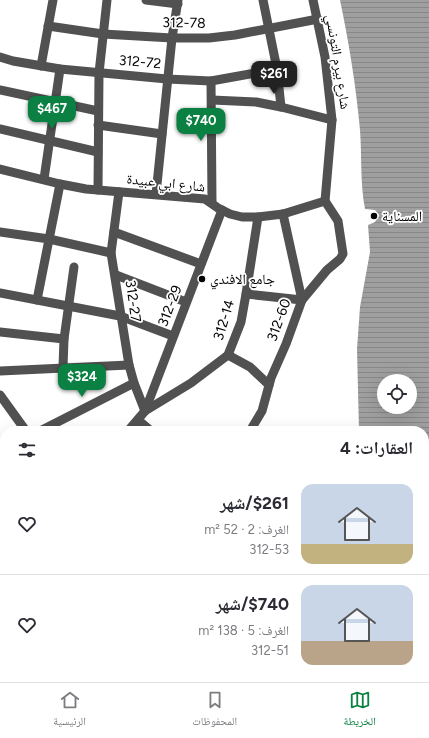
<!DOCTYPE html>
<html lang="ar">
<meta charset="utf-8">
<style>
body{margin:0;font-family:Figtree,"Noto Naskh Arabic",sans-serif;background:#f7f7f7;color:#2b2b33;direction:rtl;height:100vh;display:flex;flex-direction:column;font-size:15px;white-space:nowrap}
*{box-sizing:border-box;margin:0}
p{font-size:13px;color:#7c7c81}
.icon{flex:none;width:22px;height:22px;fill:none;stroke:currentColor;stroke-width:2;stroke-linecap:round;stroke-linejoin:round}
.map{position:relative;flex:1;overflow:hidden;direction:ltr}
.panel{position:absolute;left:0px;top:426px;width:429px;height:256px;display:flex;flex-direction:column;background:#fff;border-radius:16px 16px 0 0;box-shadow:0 4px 16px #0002;direction:rtl}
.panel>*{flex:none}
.tools{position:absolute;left:377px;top:374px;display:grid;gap:8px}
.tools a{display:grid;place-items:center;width:40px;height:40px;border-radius:50%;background:#fff;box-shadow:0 4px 16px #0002;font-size:20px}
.price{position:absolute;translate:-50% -34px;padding:0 9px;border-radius:8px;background:#0b8043;color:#fff;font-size:13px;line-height:26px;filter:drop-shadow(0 1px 2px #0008)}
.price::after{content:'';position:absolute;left:50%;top:24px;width:12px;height:9px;margin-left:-6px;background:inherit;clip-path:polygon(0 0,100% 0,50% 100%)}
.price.current{background:#222;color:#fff}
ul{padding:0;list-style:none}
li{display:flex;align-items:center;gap:12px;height:100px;padding:0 16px}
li+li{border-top:1px solid #e1e1e2}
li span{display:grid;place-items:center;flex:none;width:112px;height:80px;border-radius:12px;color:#555}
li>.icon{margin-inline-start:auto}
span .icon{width:48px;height:48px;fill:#fffc;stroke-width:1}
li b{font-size:17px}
h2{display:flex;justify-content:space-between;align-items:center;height:48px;padding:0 16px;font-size:17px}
.dock{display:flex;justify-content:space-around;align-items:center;height:56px;border-top:1px solid #e1e1e2;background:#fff;font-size:11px;color:#7c7c81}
.dock a{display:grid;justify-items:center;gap:2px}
.dock .current{color:#0b8043}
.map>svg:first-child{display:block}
.cemetery{fill:url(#cemetery-stones)}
.water{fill:url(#water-rules);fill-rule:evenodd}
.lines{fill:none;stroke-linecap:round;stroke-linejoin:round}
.minor{stroke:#515151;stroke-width:9}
.poi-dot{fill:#000;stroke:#fff;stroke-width:1.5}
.labels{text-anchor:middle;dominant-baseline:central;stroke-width:3.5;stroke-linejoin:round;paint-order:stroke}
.street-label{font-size:14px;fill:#000;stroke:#fff}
.poi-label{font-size:14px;fill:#000;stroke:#fff;text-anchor:start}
</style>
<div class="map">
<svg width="429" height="682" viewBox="0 0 429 682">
<defs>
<pattern id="cemetery-stones" width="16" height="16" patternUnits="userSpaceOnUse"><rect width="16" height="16" fill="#d8d8d8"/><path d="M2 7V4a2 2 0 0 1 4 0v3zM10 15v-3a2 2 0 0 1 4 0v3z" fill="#b8b8b8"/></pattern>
<pattern id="water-rules" width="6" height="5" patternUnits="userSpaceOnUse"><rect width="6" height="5" fill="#9f9f9f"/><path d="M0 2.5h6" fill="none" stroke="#878787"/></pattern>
</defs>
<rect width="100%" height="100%" fill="#fff"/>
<g class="cemetery">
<polygon points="5,493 5,564 0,570 0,498"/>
<polygon points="171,677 340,677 340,682 165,682"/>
</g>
<path class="water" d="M340 0H429V682H376L375 677H424V431H359L357 349 360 307 370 252 368 225 375 222 379 215 375 210 365 209C360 183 362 157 360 130 356 86 349 43 340 0ZM384 381H410V407H384Z"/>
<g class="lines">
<g class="minor">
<polyline points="146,0 178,4"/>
<polyline points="263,0 277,69 281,107"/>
<polyline points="313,0 325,57 332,120 325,201"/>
<polyline points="48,26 103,34 172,38 209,38 235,35 318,19"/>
<polyline points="0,57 13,61 60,69 167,79 211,81 277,69"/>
<polyline points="41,66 53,0"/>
<polyline points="211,81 212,203"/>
<polyline points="0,90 98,111"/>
<polyline points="212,100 256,102 281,107 332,120"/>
<polyline points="98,125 162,134"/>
<polyline points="0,129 98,152"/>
<polyline points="0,169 60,184 86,189 205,199 218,208 230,214 242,217 258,217 283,214 325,201"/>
<polyline points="44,179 60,69"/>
<polyline points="98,190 99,73 107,0"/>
<polyline points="119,192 111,253 129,365 134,383 145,411"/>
<polyline points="156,194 172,38 178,0"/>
<polyline points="0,232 49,239 111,253"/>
<polyline points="114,232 201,264"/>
<polyline points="116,275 186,302"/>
<polyline points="0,293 120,316 173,336"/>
<polyline points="246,294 302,300 327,270 340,259 343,254 338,221 325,201"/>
<polyline points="37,300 60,184"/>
<polyline points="0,332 64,339"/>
<polyline points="228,355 250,367 269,385"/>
<polyline points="63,367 64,339 74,267"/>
<polyline points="0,371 129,365"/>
<polyline points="0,395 26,431"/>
<polyline points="145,411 191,383 228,355 241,322 246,294 258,217"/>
<polyline points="138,420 151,431"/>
<polyline points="40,431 134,383"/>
<polyline points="128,431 145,411 222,210"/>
<polyline points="250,431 262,411 271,378 286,344 302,300 283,214"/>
<polyline points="0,451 5,448"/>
<polyline points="0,576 5,570"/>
<polyline points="157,682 163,677"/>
</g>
</g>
<g class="poi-dot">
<circle cx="374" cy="216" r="4"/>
<circle cx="202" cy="279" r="4"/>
</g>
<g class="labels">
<g class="street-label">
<text transform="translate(184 23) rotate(1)">312-78</text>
<text transform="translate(140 62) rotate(5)">312-72</text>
<text transform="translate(338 62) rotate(81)">شارع بيرم التونسي</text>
<text transform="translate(166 183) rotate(6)">شارع ابي عبيدة</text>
<text transform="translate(133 301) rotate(82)">312-27</text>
<text transform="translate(170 306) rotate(-69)">312-29</text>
<text transform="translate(224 320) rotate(-73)">312-14</text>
<text transform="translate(279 320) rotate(-70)">312-60</text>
</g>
<g class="poi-label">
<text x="382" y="216">المسناية</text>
<text x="210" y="279">جامع الافندي</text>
</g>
</g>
</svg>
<div class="tools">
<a><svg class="icon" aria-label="locate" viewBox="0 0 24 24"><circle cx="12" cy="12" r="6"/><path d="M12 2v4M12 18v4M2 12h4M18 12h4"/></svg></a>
</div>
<b class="price current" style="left:274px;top:95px">$261</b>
<b class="price" style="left:52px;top:130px">$467</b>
<b class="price" style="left:201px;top:142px">$740</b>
<b class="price" style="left:82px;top:398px">$324</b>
<section class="panel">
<h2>العقارات: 4<svg class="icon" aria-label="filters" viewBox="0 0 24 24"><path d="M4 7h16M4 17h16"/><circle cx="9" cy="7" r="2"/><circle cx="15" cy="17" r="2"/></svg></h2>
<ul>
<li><span style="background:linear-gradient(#c9d6e8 75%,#c2b280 0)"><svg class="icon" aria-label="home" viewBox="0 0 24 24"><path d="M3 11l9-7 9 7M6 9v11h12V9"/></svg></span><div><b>$261/شهر</b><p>الغرف: 2 · 52 m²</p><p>312-53</p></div><svg class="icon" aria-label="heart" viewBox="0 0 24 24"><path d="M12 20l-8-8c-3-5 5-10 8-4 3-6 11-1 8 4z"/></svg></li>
<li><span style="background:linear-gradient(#c9d6e8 70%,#b9a48a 0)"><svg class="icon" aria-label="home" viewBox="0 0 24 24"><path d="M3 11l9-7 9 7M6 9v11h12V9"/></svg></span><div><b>$740/شهر</b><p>الغرف: 5 · 138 m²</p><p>312-51</p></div><svg class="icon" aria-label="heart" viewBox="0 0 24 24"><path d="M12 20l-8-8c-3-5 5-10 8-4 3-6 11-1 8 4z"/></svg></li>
</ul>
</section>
</div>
<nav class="dock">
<a class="current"><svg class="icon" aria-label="map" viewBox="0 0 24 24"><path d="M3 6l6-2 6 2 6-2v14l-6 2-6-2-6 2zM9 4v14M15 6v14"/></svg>الخريطة</a>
<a><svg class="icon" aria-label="saved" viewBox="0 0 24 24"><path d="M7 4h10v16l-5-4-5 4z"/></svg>المحفوظات</a>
<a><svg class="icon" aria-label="home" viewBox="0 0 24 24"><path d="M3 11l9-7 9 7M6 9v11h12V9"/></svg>الرئيسية</a>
</nav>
